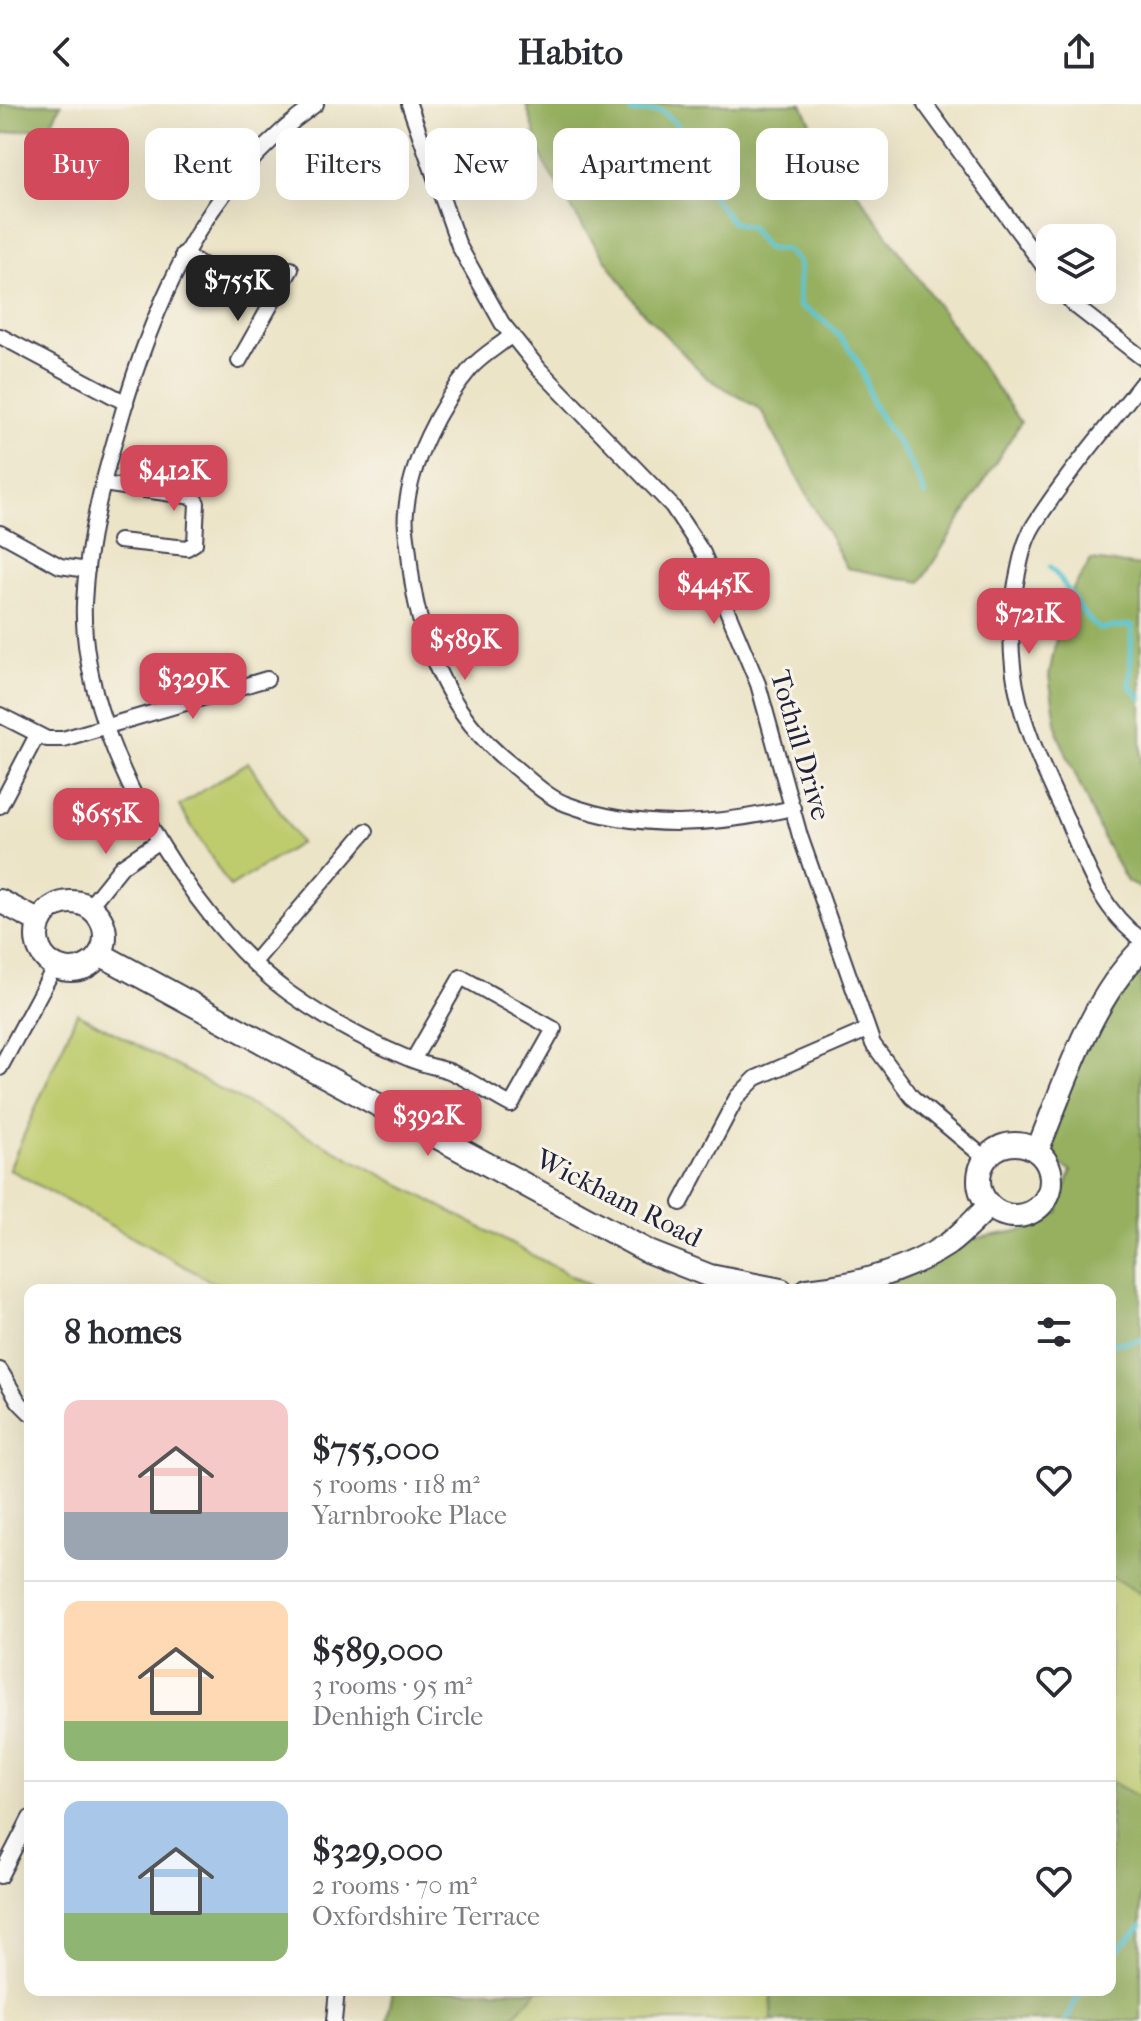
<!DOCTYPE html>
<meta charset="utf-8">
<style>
body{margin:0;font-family:"IM FELL French Canon",serif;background:#f2f2f3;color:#2b2b33;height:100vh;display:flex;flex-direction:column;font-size:30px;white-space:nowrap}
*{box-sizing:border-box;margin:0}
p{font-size:26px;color:#7c7c81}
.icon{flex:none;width:44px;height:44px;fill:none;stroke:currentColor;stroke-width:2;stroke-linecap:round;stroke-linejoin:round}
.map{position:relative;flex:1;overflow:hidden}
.panel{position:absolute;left:24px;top:1180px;width:1092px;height:712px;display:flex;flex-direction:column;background:#fff;border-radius:16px;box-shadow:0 8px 32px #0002}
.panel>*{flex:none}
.hud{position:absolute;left:24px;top:24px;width:1094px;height:72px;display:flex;gap:16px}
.fabs{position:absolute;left:1036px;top:120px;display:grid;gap:16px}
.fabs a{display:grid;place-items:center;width:80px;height:80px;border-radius:16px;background:#fff;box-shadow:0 8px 32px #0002;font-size:40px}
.price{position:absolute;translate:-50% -68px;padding:0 18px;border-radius:16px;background:#d1495b;color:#fff;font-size:26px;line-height:52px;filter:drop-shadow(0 2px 4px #0008)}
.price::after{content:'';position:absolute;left:50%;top:48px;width:24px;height:18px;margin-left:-12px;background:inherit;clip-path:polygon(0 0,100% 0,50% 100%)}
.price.active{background:#222;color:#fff}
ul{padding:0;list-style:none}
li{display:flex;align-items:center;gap:24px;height:200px;padding:0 40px}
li+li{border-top:2px solid #e1e1e2}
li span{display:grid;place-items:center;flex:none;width:224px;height:160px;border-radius:16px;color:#555}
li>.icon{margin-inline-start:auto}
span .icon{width:96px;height:96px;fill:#fffc;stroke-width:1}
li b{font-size:34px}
h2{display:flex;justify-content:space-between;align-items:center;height:96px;padding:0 40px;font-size:34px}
.pill{padding:0 28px;border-radius:16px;background:#fff;box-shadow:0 8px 32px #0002;font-size:28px;line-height:72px}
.pill.active{background:#d1495b;color:#fff}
header{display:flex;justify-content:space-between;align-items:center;height:104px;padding:0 40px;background:#fff;font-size:36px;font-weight:800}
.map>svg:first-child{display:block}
.green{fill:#becc6e;stroke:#707754;stroke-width:2}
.forest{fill:#96b061;stroke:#5c694e;stroke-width:2}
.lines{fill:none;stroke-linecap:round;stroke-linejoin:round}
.stream{stroke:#5ac6d2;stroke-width:5}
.street-casing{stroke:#403f50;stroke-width:18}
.secondary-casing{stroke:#403f50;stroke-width:26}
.street{stroke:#fff;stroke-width:14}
.secondary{stroke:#fff;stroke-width:22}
.labels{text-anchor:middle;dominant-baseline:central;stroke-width:6;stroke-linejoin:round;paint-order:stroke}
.street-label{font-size:28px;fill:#22223b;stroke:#f7f3e8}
</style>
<header><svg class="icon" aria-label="back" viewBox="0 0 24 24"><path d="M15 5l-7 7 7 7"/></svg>Habito<svg class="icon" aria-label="share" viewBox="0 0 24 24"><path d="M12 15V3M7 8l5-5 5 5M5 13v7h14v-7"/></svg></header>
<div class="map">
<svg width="1141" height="1917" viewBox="0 0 1141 1917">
<rect width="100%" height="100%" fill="#f7f3e8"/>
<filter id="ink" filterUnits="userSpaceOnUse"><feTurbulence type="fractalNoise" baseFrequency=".0125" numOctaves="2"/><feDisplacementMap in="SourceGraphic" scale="16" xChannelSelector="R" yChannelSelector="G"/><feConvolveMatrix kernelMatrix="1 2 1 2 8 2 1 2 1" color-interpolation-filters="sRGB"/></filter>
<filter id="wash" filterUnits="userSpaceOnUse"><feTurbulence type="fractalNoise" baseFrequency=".006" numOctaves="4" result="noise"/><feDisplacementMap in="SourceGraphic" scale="32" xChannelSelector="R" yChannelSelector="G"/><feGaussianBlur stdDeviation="1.8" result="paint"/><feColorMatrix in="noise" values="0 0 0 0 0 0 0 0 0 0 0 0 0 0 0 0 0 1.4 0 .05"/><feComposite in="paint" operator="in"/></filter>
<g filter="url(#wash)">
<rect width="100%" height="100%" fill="#ece4c7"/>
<g class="green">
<polygon points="248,658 300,739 230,783 179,702"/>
<polygon points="77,909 598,1186 227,1186 9,1065"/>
<polygon points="1110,1467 1141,1484 1141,1917 431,1917 452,1886 1110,1886"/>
</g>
<g class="forest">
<polygon points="0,0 61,0 50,22 0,30"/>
<polygon points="526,0 802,0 817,32 1021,318 921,478 847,464 761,306 706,273 639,204 585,126 545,61"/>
<polygon points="1091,456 1141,462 1141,785 1127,778 1104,736 1058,631 1049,572 1062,502"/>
<polygon points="1141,846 1141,1490 1110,1472 1110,1186 846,1186 948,1139 1030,1125 1058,1108 1071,1067 1037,1048 1075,956"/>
<polygon points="1110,1677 1141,1694 1141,1917 772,1917 771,1886 1110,1886"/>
<polygon points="393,1886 538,1886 509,1917 387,1917"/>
</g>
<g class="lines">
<g class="stream">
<path d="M625 0 632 8 661 7 678 21 675 44 733 119 751 124 766 144 786 146 799 159V202C829 215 853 243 865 274 868 284 869 295 875 304 895 337 911 353 925 391"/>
<path d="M1050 463C1070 483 1077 508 1099 525L1132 521 1130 582 1141 594"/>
<polyline points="1110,1240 1141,1236"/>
<polyline points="1110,1854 1141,1822"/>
<polyline points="1067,1915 1081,1886"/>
</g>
</g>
</g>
<g filter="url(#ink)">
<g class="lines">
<defs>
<g id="street">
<path d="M316 0C214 72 163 177 127 294 107 362 87 428 84 499 79 627 187 815 289 889 325 915 371 939 412 956 424 961 437 963 449 967 470 976 490 990 511 1001L554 925 461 873 413 956"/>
<polyline points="409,0 459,142 502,219 539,265 672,402 703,449 758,580 800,732 873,940 912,993 986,1055"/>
<polyline points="925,0 1050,171"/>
<polyline points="183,150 270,199"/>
<polyline points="1061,186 1074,201 1141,253"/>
<path d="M512 231C499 242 481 252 470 265 439 302 410 359 406 408 404 422 408 437 409 450 416 532 446 610 512 661 528 674 547 693 566 700 641 728 717 721 793 704"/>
<polyline points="0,232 126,299"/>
<polyline points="239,257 291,165"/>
<path d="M1141 280C1105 326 1065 372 1034 421 1023 439 1020 459 1016 479 1000 571 1025 626 1063 707 1084 754 1098 804 1141 835"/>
<polyline points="103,380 193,393 197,399 195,439 187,444 119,437"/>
<polyline points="0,429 60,462 87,466"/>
<polyline points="0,611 47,635 63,635 267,575"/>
<polyline points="0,702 37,631"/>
<polyline points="89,803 122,762 159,737"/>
<polyline points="255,857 366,727"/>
<polyline points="0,964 55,862"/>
<polyline points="681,1099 737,993 756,974 867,926"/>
<polyline points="0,1266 19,1298 30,1309"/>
<polyline points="0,1772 30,1714"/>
<polyline points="334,1917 337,1886"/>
</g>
<g id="secondary">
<polyline points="0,797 40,818"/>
<circle cx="71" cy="832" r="34"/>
<polyline points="100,850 649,1148 710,1172 781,1186"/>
<circle cx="1015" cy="1076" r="36"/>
<path d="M1037 1047C1066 978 1088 900 1141 846"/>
<path d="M807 1186C855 1181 907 1167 948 1140 963 1129 976 1114 989 1102"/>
</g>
</defs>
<use href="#street" class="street-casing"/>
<use href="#secondary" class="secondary-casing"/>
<use href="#street" class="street"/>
<use href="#secondary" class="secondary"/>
</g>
</g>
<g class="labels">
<g class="street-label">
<text transform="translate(801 641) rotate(74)">Tothill Drive</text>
<text transform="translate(619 1094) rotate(27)">Wickham Road</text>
</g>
</g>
</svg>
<div class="fabs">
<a><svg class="icon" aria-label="layers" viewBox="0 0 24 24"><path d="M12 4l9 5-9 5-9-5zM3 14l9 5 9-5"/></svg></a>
</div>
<b class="price active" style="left:238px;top:219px">$755K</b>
<b class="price" style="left:174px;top:409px">$412K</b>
<b class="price" style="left:714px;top:522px">$445K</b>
<b class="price" style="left:1029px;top:552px">$721K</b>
<b class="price" style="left:465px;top:578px">$589K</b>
<b class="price" style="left:193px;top:617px">$329K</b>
<b class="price" style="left:106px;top:752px">$655K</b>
<b class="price" style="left:428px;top:1054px">$392K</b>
<div class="hud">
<a class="pill active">Buy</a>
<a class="pill">Rent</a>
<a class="pill">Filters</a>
<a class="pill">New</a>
<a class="pill">Apartment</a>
<a class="pill">House</a>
</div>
<section class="panel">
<h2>8 homes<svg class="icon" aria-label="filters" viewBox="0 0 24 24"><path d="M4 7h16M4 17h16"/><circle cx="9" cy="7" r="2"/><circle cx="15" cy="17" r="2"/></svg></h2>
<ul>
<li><span style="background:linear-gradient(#f6c9c9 70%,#9aa5b1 0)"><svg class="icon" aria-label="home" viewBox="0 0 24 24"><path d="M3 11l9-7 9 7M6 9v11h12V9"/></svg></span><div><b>$755,000</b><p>5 rooms · 118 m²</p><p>Yarnbrooke Place</p></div><svg class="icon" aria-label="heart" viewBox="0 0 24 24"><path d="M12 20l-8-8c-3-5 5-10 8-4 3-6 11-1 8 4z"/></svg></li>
<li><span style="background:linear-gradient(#ffd9b3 75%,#8fb573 0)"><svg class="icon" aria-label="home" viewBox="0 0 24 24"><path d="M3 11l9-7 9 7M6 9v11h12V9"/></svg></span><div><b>$589,000</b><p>3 rooms · 95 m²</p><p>Denhigh Circle</p></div><svg class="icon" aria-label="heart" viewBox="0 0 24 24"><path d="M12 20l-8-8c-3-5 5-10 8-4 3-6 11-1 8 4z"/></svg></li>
<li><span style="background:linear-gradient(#a9c7e8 70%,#8fb573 0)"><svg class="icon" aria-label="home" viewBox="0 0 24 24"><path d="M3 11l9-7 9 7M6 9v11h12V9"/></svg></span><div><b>$329,000</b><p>2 rooms · 70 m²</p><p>Oxfordshire Terrace</p></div><svg class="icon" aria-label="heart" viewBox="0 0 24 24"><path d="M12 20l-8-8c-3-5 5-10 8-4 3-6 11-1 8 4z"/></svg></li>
</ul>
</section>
</div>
